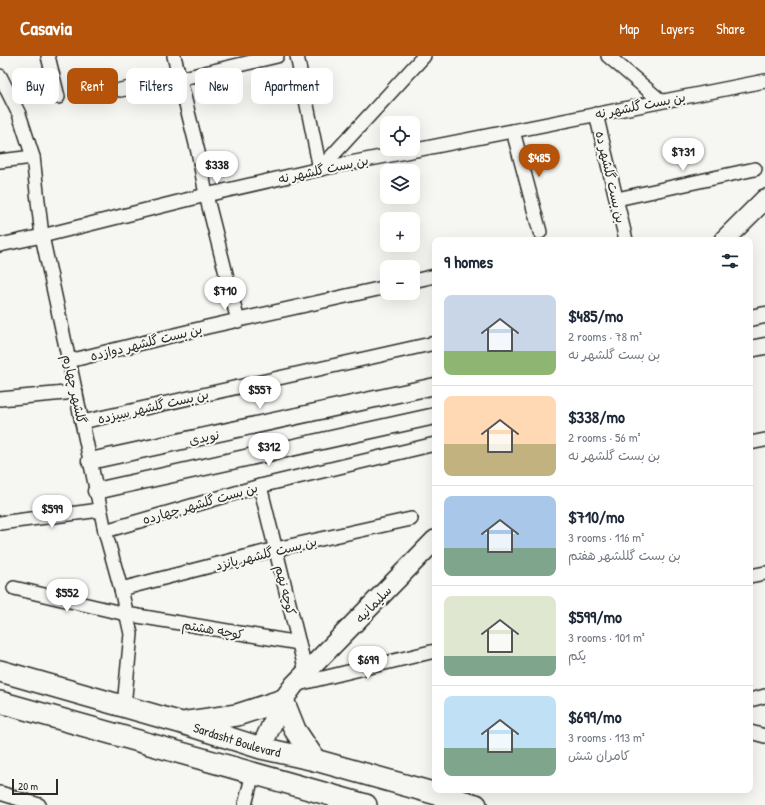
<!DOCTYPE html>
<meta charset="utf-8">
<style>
body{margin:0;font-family:"Patrick Hand","Playpen Sans Arabic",sans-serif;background:#f2f2f3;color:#1f2937;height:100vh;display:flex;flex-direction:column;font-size:15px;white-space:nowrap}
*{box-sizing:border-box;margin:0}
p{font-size:13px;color:#747a83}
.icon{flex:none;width:22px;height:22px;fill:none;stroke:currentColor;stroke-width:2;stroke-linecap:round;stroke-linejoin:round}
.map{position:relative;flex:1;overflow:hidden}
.panel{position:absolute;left:432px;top:181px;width:321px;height:556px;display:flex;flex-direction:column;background:#fff;border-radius:8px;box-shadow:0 4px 16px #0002}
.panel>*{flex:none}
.hud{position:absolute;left:12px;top:12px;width:360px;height:36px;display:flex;gap:8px}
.fabs{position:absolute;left:380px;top:60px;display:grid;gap:8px}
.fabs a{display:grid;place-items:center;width:40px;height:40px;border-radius:8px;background:#fff;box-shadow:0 4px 16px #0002;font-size:20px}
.scale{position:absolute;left:12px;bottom:10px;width:46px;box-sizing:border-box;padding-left:4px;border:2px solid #2b2b2b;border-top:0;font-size:11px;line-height:14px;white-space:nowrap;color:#2b2b2b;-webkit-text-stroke:3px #f6f6f2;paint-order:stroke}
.price{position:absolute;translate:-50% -34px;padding:0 9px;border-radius:14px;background:#fff;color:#222;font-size:13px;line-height:26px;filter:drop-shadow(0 1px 2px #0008)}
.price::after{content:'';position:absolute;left:50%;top:24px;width:12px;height:9px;margin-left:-6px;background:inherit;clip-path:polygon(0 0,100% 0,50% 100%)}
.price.selected{background:#b45309;color:#fff}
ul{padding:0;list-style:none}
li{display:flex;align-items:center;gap:12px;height:100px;padding:0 12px}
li+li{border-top:1px solid #e0e1e3}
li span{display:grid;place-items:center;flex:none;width:112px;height:80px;border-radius:8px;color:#555}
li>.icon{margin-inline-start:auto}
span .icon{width:48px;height:48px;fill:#fffc;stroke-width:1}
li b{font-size:17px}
h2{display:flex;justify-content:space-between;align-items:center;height:48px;padding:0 12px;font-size:17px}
.tag{padding:0 14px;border-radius:8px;background:#fff;box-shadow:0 4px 16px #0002;font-size:14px;line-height:36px}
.tag.selected{background:#b45309;color:#fff}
header{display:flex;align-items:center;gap:24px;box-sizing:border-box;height:56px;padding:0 20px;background:#b45309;color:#fff}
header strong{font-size:19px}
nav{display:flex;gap:22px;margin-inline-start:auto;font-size:14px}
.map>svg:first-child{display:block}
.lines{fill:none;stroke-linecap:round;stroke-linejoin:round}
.minor-casing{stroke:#2b2b2b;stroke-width:16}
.tertiary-casing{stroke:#2b2b2b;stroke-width:19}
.secondary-casing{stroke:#2b2b2b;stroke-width:22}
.primary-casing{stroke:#2b2b2b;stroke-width:24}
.minor{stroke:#f6f6f2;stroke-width:13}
.tertiary{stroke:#f6f6f2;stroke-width:16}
.secondary{stroke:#f6f6f2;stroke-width:19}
.primary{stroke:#f6f6f2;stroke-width:21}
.labels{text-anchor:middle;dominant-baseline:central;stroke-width:4;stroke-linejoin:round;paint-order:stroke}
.street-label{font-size:13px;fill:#2b2b2b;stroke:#f6f6f2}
</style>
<header>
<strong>Casavia</strong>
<nav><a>Map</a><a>Layers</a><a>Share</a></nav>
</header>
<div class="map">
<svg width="765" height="749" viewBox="0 0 765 749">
<rect width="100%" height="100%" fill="#f6f6f2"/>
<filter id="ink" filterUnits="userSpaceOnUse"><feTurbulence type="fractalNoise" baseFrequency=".025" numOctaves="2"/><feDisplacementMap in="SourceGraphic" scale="8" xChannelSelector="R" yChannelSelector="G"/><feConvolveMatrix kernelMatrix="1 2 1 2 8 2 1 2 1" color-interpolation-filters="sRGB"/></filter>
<g filter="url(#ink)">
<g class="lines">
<defs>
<g id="minor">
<polyline points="48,0 58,41"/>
<polyline points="174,0 199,100 206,139 238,265"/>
<polyline points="297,0 320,113"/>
<polyline points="608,0 661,45"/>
<polyline points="0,20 19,58 33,101 42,180 69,305 105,475 121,533 131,578 124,650"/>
<polyline points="120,34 179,23 277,0"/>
<polyline points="596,58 626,184"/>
<polyline points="513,75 540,176"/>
<polyline points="0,105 33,101"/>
<polyline points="320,113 424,0"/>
<polyline points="617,143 755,113"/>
<polyline points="0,189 42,180 206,139 320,113 765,25"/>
<polyline points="413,225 435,220"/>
<polyline points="69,305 207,271 387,231"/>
<polyline points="0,343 76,336"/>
<polyline points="82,366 435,287"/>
<polyline points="750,387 765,384"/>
<polyline points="260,430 306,616"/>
<polyline points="0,467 100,454"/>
<polyline points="105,475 260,430 435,388"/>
<polyline points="750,520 765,517"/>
<polyline points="14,532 126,558 299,587"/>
<polyline points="121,533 276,493 411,463"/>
<polyline points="294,629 435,595"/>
<polyline points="750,644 765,640"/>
<polyline points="750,676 765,680"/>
<polyline points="0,737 39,749"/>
<polyline points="245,749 253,717"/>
</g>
<g id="tertiary">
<polyline points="750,262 765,259"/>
<polyline points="750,293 765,290"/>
<polyline points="90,405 435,330"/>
<polyline points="96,435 435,360"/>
</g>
<g id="secondary">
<polyline points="724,184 765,143"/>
<polyline points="261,692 283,644 294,629 435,484"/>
</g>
<g id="primary">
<path id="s1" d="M0 615 182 667 261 692 315 704 476 749"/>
<polyline points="0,646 366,749"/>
<polyline points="188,666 237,659 283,644 295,674 315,704"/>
</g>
</defs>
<use href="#minor" class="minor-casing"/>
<use href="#tertiary" class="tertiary-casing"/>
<use href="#secondary" class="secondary-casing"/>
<use href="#primary" class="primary-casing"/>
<use href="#minor" class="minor"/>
<use href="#tertiary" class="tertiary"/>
<use href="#secondary" class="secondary"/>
<use href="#primary" class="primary"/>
</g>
</g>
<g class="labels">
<g class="street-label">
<text transform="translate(640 49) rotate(-11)">بن بست گلشهر نه</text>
<text transform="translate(323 113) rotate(-12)">بن بست گلشهر نه</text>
<text transform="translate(611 121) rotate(77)">بن بست گلشهر ده</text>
<text transform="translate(146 286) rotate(-14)">بن بست گلشهر دوازده</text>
<text transform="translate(75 333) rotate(78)">گلشهر چهارم</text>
<text transform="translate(153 350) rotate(-13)">بن بست گلشهر سیزده</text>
<text transform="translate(204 381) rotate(-12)">نویدی</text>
<text transform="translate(200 447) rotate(-16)">بن بست گلشهر چهارده</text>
<text transform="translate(266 497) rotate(-14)">بن بست گلشهر پانزد</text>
<text transform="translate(286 534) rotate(76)">کوچه نهم</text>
<text transform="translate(373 548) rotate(-46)">سلیمانیه</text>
<text transform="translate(213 573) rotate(10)">کوچه هشتم</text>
<text stroke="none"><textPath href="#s1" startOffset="247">Sardasht Boulevard</textPath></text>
</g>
</g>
</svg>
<div class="fabs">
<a><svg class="icon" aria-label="locate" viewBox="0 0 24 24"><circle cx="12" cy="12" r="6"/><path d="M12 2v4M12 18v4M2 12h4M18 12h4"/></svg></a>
<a><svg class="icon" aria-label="layers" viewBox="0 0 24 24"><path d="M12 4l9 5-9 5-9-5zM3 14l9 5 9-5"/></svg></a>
<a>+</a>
<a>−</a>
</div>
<div class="scale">20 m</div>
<b class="price" style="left:683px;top:116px">$731</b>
<b class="price selected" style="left:539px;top:122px">$485</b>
<b class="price" style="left:217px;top:129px">$338</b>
<b class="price" style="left:225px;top:255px">$710</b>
<b class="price" style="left:260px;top:354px">$557</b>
<b class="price" style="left:269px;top:411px">$312</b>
<b class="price" style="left:52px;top:473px">$599</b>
<b class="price" style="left:67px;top:557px">$552</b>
<b class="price" style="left:368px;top:624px">$699</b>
<div class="hud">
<a class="tag">Buy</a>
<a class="tag selected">Rent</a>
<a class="tag">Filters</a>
<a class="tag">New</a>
<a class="tag">Apartment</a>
</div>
<section class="panel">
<h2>9 homes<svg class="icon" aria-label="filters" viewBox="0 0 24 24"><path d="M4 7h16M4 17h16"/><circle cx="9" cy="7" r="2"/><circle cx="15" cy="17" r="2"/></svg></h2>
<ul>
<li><span style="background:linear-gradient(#c9d6e8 70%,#8fb573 0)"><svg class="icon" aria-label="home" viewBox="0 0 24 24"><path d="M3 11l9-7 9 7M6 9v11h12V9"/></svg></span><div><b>$485/mo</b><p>2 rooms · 78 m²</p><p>بن بست گلشهر نه</p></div></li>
<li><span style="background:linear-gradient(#ffd9b3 60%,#c2b280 0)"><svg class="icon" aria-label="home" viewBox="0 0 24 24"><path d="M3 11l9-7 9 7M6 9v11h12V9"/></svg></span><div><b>$338/mo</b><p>2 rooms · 56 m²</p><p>بن بست گلشهر نه</p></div></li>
<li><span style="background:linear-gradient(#a9c7e8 65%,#7fa58c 0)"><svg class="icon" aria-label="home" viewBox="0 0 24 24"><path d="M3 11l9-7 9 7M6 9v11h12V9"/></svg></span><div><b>$710/mo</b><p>3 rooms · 116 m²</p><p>بن بست گللشهر هفتم</p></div></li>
<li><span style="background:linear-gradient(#dfe7d0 75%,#7fa58c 0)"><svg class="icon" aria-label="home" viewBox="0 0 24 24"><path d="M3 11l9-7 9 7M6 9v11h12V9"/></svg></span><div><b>$599/mo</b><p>3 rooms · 101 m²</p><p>یکم</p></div></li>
<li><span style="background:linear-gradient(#bfe0f5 65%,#7fa58c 0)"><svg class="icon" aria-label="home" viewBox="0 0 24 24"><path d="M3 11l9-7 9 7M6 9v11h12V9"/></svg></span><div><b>$699/mo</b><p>3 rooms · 113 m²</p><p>کامران شش</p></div></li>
</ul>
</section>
</div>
